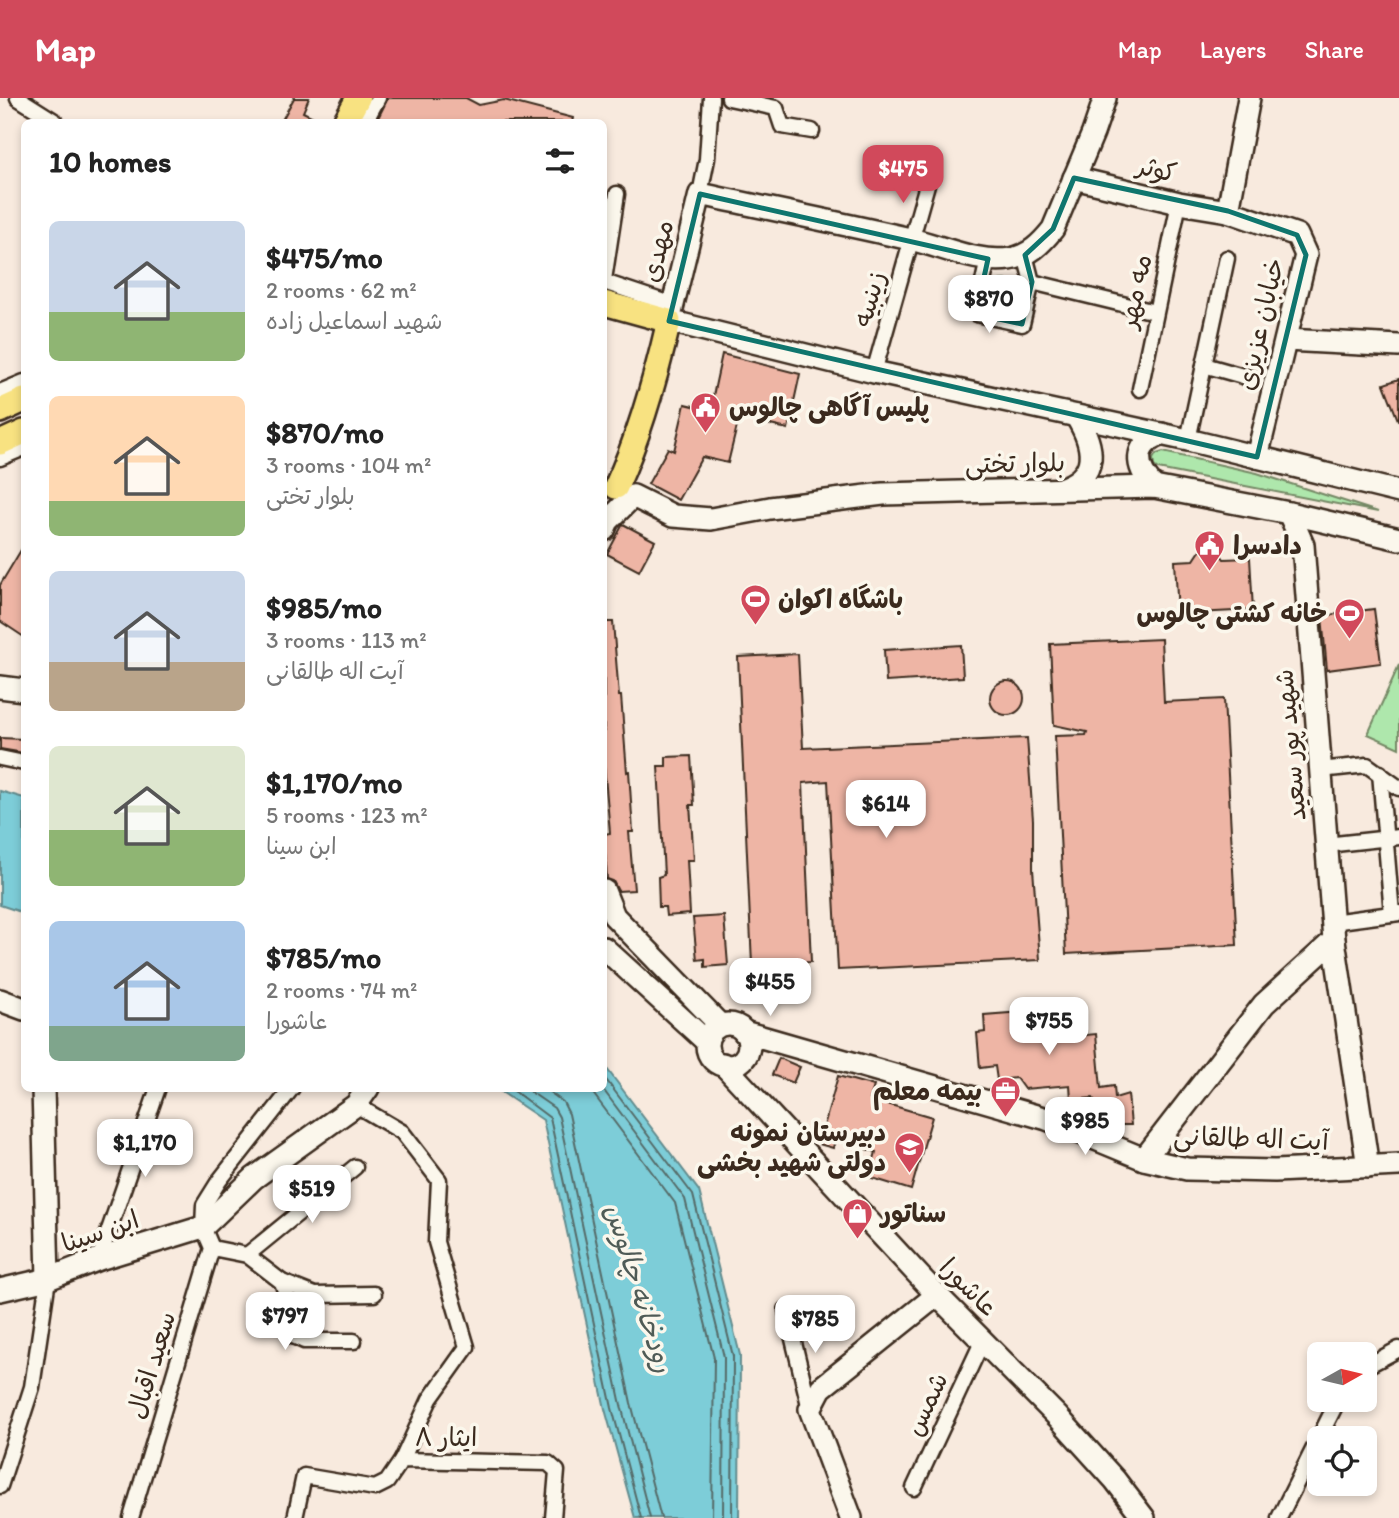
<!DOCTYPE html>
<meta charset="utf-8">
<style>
body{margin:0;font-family:Itim,"Playpen Sans Arabic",sans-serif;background:#f6f6f6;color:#222;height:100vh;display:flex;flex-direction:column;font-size:26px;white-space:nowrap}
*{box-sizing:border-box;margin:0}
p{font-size:23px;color:#767676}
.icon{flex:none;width:38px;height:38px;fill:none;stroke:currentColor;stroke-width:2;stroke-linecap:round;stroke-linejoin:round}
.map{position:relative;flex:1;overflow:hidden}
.panel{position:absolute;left:21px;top:21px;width:586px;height:973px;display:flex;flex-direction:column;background:#fff;border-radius:10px;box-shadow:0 4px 10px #0003}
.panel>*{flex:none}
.needle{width:46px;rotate:82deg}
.controls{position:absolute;left:1307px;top:1244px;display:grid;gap:14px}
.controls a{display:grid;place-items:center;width:70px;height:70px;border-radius:10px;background:#fff;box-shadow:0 4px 10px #0003;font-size:35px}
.price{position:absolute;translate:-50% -60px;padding:0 16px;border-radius:14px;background:#fff;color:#222;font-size:23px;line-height:46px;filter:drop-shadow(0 2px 4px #0008)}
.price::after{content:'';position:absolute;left:50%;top:42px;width:21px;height:16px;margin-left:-10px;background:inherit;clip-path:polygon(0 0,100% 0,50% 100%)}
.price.on{background:#d1495b;color:#fff}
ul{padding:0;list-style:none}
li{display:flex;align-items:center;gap:21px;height:175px;padding:0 28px}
li span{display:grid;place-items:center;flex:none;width:196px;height:140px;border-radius:10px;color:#555}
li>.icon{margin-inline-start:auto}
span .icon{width:84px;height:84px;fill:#fffc;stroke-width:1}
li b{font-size:30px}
h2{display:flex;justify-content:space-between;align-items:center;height:84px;padding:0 28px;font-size:30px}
header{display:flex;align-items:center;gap:42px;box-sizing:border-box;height:98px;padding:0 35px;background:#d1495b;color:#fff}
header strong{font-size:33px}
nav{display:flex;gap:38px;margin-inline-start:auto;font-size:24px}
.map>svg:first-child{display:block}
.green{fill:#aee7ac;stroke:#748865;stroke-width:2}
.water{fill:#7dcdd8;stroke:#638c8e;stroke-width:2}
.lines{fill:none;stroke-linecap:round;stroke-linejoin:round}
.shore{stroke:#556b68;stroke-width:2}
.building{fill:#eeb5a5;stroke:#3b2a1e;stroke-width:2}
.street-casing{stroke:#3b2a1e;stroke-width:19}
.secondary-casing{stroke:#3b2a1e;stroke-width:26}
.primary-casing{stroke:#3b2a1e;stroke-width:28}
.street{stroke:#fbf7ec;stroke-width:14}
.secondary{stroke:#fbf7ec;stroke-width:21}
.primary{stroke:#f8e281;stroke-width:23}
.marked{fill:none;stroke:#0f766e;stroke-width:5;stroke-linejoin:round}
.labels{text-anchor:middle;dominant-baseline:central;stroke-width:7;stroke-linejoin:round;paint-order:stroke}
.street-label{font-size:26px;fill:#3b2a1e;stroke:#fbf7ec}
.poi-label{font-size:26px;font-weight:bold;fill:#3b2a1e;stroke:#fbf7ec;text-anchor:start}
.water-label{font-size:28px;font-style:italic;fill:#4f5b56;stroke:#fbf7ec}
</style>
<header>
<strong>Map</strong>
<nav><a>Map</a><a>Layers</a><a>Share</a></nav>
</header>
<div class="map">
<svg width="1399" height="1420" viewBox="0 0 1399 1420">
<rect width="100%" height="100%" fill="#f8eade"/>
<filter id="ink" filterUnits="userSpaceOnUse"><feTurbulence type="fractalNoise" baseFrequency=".0143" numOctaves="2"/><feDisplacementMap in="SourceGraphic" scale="14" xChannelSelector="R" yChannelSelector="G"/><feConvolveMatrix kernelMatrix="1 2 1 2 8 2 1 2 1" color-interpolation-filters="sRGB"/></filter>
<g filter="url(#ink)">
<g class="green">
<circle cx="1004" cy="198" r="16"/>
<polygon points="1163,354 1257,375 1378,414 1158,371 1154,368 1153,361 1156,356"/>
<polygon points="1399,567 1399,650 1368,636"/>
</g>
<g class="water">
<polygon points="0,693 24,700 24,815 0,807"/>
<polygon points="604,967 699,1093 740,1257 739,1420 635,1420 605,1311 543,1022 497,991 604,990"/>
</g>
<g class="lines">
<g class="shore">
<polyline points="604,979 693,1097 733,1258 732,1420"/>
<polyline points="510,990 550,1020 612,1310 641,1420"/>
<polyline points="525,990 554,1010 559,1019 621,1307 650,1420"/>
<polyline points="544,990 563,1004 569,1016 631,1305 661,1420"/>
<polyline points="589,990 675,1105 714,1260 712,1420"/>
<polyline points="602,990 685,1101 724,1259 723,1420"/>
</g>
</g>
<g class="building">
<polygon points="294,0 309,0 303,14 323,24 281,24"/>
<polygon points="388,0 466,0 479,7 504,2 573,20 572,24 376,24"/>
<polygon points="722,256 800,276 788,331 739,320 728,365 702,359 678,402 648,386 668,350 674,353 685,306 710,312"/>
<polygon points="1399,281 1399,322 1398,322 1384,286"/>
<polygon points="623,426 655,443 639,473 607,456"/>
<polygon points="24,447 24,539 0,523 0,487"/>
<polygon points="1211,448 1219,454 1224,461 1250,460 1253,512 1178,516 1175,463 1194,462 1200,453"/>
<polygon points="1374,511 1381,565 1327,572 1322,518"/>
<polygon points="604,524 613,524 619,598 621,598 627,674 629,673 633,734 629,734 634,792 618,793 613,783 607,781 604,740 604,736 610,735 604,667"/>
<polygon points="1161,541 1164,604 1224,601 1237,847 1066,856 1055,638 1086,637 1087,634 1054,627 1050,546"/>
<polygon points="961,547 963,579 886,584 884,552"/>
<polygon points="798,556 803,650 1027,640 1033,722 1033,771 1040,862 838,872 828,683 803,685 811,864 752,866 738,559"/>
<circle cx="1007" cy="600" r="17"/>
<polygon points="0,640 24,641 24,655 0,651"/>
<polygon points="691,658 694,707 690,707 694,762 687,762 690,816 666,818 665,809 659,809 658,779 664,777 658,668 666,668 666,659"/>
<polygon points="724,818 728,867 705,869 705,861 697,862 693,820"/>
<polygon points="1074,910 1076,938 1096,936 1101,990 1114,988 1115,1000 1128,996 1131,1027 1121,1027 1102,1018 1093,1000 1071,1002 1070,987 1024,991 1016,980 997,982 995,968 980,970 977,935 985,934 984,917"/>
<polygon points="779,960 800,969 793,985 772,977"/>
<polygon points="838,978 874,988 870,1001 932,1019 911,1092 869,1079 876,1054 835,1042 833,1050 819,1046"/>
</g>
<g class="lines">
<defs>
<g id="street">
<polyline points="18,0 56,24"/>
<polyline points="729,0 776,10 782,28 812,33"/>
<polyline points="365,24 378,0"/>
<polyline points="700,96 707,61 711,0"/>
<polyline points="1025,157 1032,184 1155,214"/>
<polyline points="988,161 976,216 1022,226 1032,184"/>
<polyline points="604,182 617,96"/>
<polyline points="604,184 673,207"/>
<polyline points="1204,267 1257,282"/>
<polyline points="874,274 928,83"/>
<polyline points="1140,291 1179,105"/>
<polyline points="0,294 24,284"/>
<polyline points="1188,342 1227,160"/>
<polyline points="0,360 24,350"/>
<polyline points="0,660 24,665"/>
<polyline points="1320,672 1367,667 1399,690"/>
<polyline points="1380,675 1392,816"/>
<polyline points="1326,747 1399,739"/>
<polyline points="1332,824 1399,815"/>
<polyline points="356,1007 402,1034 439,1082 436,1144 467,1249 430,1301 402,1362"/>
<polyline points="212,1150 247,1157 282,1184 315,1197 374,1196"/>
<polyline points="247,1157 355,1069"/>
<polyline points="99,1161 158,990"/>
<polyline points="282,1184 291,1211 293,1238 304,1243 354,1243"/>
<polyline points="786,1212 810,1311"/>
<polyline points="1365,1269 1399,1251"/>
<polyline points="0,1388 32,1289 48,1181"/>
<polyline points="914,1390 983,1242"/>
<polyline points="131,1420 212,1150 203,1129 204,1107 219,1083 292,990"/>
<polyline points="295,1420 304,1378 375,1390 387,1384 402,1362 548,1365 557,1373 553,1420"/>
<polyline points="1279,1420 1338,1302"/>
</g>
<g id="secondary">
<path d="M1105 0 1093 35 1053 131C1041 146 1029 158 1010 161 977 166 942 148 910 141 840 125 770 111 700 96L669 223 874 274 1188 342 1399 394"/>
<polyline points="1074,80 1179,105 1228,113 1297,137 1306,157 1257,359"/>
<polyline points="1228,113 1249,0"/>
<polyline points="1286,242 1399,248"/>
<path d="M1154 389C1135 369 1132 347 1162 336"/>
<path d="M1060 391C1101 378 1094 347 1076 318"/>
<polyline points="1289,415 1303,447 1334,842 1368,1069"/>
<polyline points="604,432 608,423 633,398 673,418 711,421 770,410 883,396 1154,389 1289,415 1399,441"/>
<polyline points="0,589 24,592"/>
<polyline points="604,793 614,818 720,927"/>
<polyline points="604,850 707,944"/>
<polyline points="0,902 24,911"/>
<circle cx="728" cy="947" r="21"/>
<polyline points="744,934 1047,1021 1144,1061 1187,1071 1275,1073 1399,1067"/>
<polyline points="723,966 937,1197 1058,1319 1115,1382 1144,1420"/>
<polyline points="43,990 48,1181"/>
<polyline points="1144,1061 1264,906 1334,842"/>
<polyline points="0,1192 48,1181 99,1161 203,1129 254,1080 356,1007 368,990"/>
<polyline points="851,1420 810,1311 821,1290 937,1197"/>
</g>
<g id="primary">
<polyline points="345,24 358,0"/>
<path d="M604 205 669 223C656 279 640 337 616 389"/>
<polyline points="0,313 24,302"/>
<polyline points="0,345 24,334"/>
</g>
</defs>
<use href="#street" class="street-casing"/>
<use href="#secondary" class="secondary-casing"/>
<use href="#primary" class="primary-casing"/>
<use href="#street" class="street"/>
<use href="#secondary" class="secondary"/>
<use href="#primary" class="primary"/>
</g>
</g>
<path class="marked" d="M1074 80 1228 113 1297 137 1306 157 1257 359 669 223 700 96 988 161 976 216 1022 226 1032 184 1025 157 1053 131Z"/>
<defs>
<symbol id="civic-pin" viewBox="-11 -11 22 30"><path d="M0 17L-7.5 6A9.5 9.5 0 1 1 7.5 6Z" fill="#d1495b" stroke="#fbf7ec"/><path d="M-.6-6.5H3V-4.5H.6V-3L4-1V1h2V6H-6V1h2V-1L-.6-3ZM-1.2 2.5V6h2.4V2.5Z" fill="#fff"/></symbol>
<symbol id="stadium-pin" viewBox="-11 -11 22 30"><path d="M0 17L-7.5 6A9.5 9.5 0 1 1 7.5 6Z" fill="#d1495b" stroke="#fbf7ec"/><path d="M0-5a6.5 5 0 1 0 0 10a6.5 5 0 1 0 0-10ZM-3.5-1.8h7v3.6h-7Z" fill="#fff"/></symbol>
<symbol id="office-pin" viewBox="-11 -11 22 30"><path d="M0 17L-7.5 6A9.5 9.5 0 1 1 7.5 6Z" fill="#d1495b" stroke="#fbf7ec"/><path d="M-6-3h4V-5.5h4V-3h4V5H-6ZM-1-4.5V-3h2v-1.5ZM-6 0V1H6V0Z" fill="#fff"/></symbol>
<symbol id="school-pin" viewBox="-11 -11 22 30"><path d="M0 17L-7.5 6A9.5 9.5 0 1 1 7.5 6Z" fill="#d1495b" stroke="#fbf7ec"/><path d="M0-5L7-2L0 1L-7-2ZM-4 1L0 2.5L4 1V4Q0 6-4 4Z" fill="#fff"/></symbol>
<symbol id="shop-pin" viewBox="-11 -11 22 30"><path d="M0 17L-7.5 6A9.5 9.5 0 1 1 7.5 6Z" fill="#d1495b" stroke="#fbf7ec"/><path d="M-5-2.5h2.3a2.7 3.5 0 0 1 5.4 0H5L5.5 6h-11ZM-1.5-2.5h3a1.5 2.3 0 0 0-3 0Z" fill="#fff"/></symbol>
</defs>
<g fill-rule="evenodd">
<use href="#civic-pin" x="688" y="292" width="35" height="47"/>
<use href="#civic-pin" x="1192" y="430" width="35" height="47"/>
<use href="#stadium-pin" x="738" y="484" width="35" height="47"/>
<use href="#stadium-pin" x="1332" y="498" width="35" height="47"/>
<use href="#office-pin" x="988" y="976" width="35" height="47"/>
<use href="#school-pin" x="892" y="1032" width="35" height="47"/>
<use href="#shop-pin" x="840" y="1098" width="35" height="47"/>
</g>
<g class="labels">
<g class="street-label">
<text transform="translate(1157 71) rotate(13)">کوثر</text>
<text transform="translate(657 153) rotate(-76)">مهدی</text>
<text transform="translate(1135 193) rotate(-78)">مه مهر</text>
<text transform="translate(869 201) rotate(-74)">زینبیه</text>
<text transform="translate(1260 226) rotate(-77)">خیابان عزیزی</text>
<text transform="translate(1015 365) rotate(-1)">بلوار تختی</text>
<text transform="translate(1290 647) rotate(-95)">شهید پور سعید</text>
<text transform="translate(1251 1040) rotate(2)">آیت اله طالقانی</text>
<text transform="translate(100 1133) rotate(-19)">ابن سینا</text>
<text transform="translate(969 1189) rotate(45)">عاشورا</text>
<text transform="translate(151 1267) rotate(-73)">سعید اقبال</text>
<text transform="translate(926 1306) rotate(-65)">شمس</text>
<text x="446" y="1339">ایثار ۸</text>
</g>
<g class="poi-label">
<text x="729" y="309">پلیس آگاهی چالوس</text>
<text x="1233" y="447">دادسرا</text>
<text x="778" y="501">باشگاه اکوان</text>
<text x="1327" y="515" text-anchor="end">خانه کشتی چالوس</text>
<text x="982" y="993" text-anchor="end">بیمه معلم</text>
<text x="886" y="1034" text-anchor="end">دبیرستان نمونه<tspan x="886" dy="30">دولتی شهید بخشی</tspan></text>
<text x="881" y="1115">سناتور</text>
</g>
<g class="water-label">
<text transform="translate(640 1190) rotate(73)">رودخانه چالوس</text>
</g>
</g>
</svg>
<div class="controls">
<a><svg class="needle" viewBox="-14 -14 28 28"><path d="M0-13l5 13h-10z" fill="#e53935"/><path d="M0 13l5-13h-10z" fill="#767676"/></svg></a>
<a><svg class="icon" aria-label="locate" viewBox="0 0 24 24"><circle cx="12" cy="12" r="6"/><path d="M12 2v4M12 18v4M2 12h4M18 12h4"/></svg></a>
</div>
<b class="price on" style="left:903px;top:107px">$475</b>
<b class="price" style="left:989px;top:237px">$870</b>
<b class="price" style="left:886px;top:742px">$614</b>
<b class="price" style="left:770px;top:920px">$455</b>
<b class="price" style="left:1049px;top:959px">$755</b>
<b class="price" style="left:1085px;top:1059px">$985</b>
<b class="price" style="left:145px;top:1081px">$1,170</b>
<b class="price" style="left:312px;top:1127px">$519</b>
<b class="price" style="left:285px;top:1254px">$797</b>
<b class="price" style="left:815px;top:1257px">$785</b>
<section class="panel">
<h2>10 homes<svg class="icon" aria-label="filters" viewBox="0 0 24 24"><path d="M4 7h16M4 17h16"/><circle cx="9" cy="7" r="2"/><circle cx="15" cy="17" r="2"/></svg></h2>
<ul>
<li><span style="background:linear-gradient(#c9d6e8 65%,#8fb573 0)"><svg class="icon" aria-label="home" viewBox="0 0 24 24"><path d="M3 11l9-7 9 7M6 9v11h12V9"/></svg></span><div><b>$475/mo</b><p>2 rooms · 62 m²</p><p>شهید اسماعیل زاده</p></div></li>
<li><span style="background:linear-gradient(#ffd9b3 75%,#8fb573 0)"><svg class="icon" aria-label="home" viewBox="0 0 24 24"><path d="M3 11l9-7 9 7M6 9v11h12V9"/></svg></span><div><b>$870/mo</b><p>3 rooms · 104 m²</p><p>بلوار تختی</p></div></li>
<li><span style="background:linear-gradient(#c9d6e8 65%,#b9a48a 0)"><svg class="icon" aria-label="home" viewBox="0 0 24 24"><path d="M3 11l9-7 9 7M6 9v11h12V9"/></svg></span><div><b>$985/mo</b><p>3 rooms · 113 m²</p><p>آیت اله طالقانی</p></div></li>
<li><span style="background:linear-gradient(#dfe7d0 60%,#8fb573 0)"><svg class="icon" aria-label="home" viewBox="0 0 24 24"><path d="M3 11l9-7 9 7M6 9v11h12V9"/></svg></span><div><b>$1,170/mo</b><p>5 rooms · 123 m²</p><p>ابن سینا</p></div></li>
<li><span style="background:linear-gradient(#a9c7e8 75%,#7fa58c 0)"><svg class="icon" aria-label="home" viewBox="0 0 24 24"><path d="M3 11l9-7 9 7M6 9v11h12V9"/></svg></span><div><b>$785/mo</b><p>2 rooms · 74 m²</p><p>عاشورا</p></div></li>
</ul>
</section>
</div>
